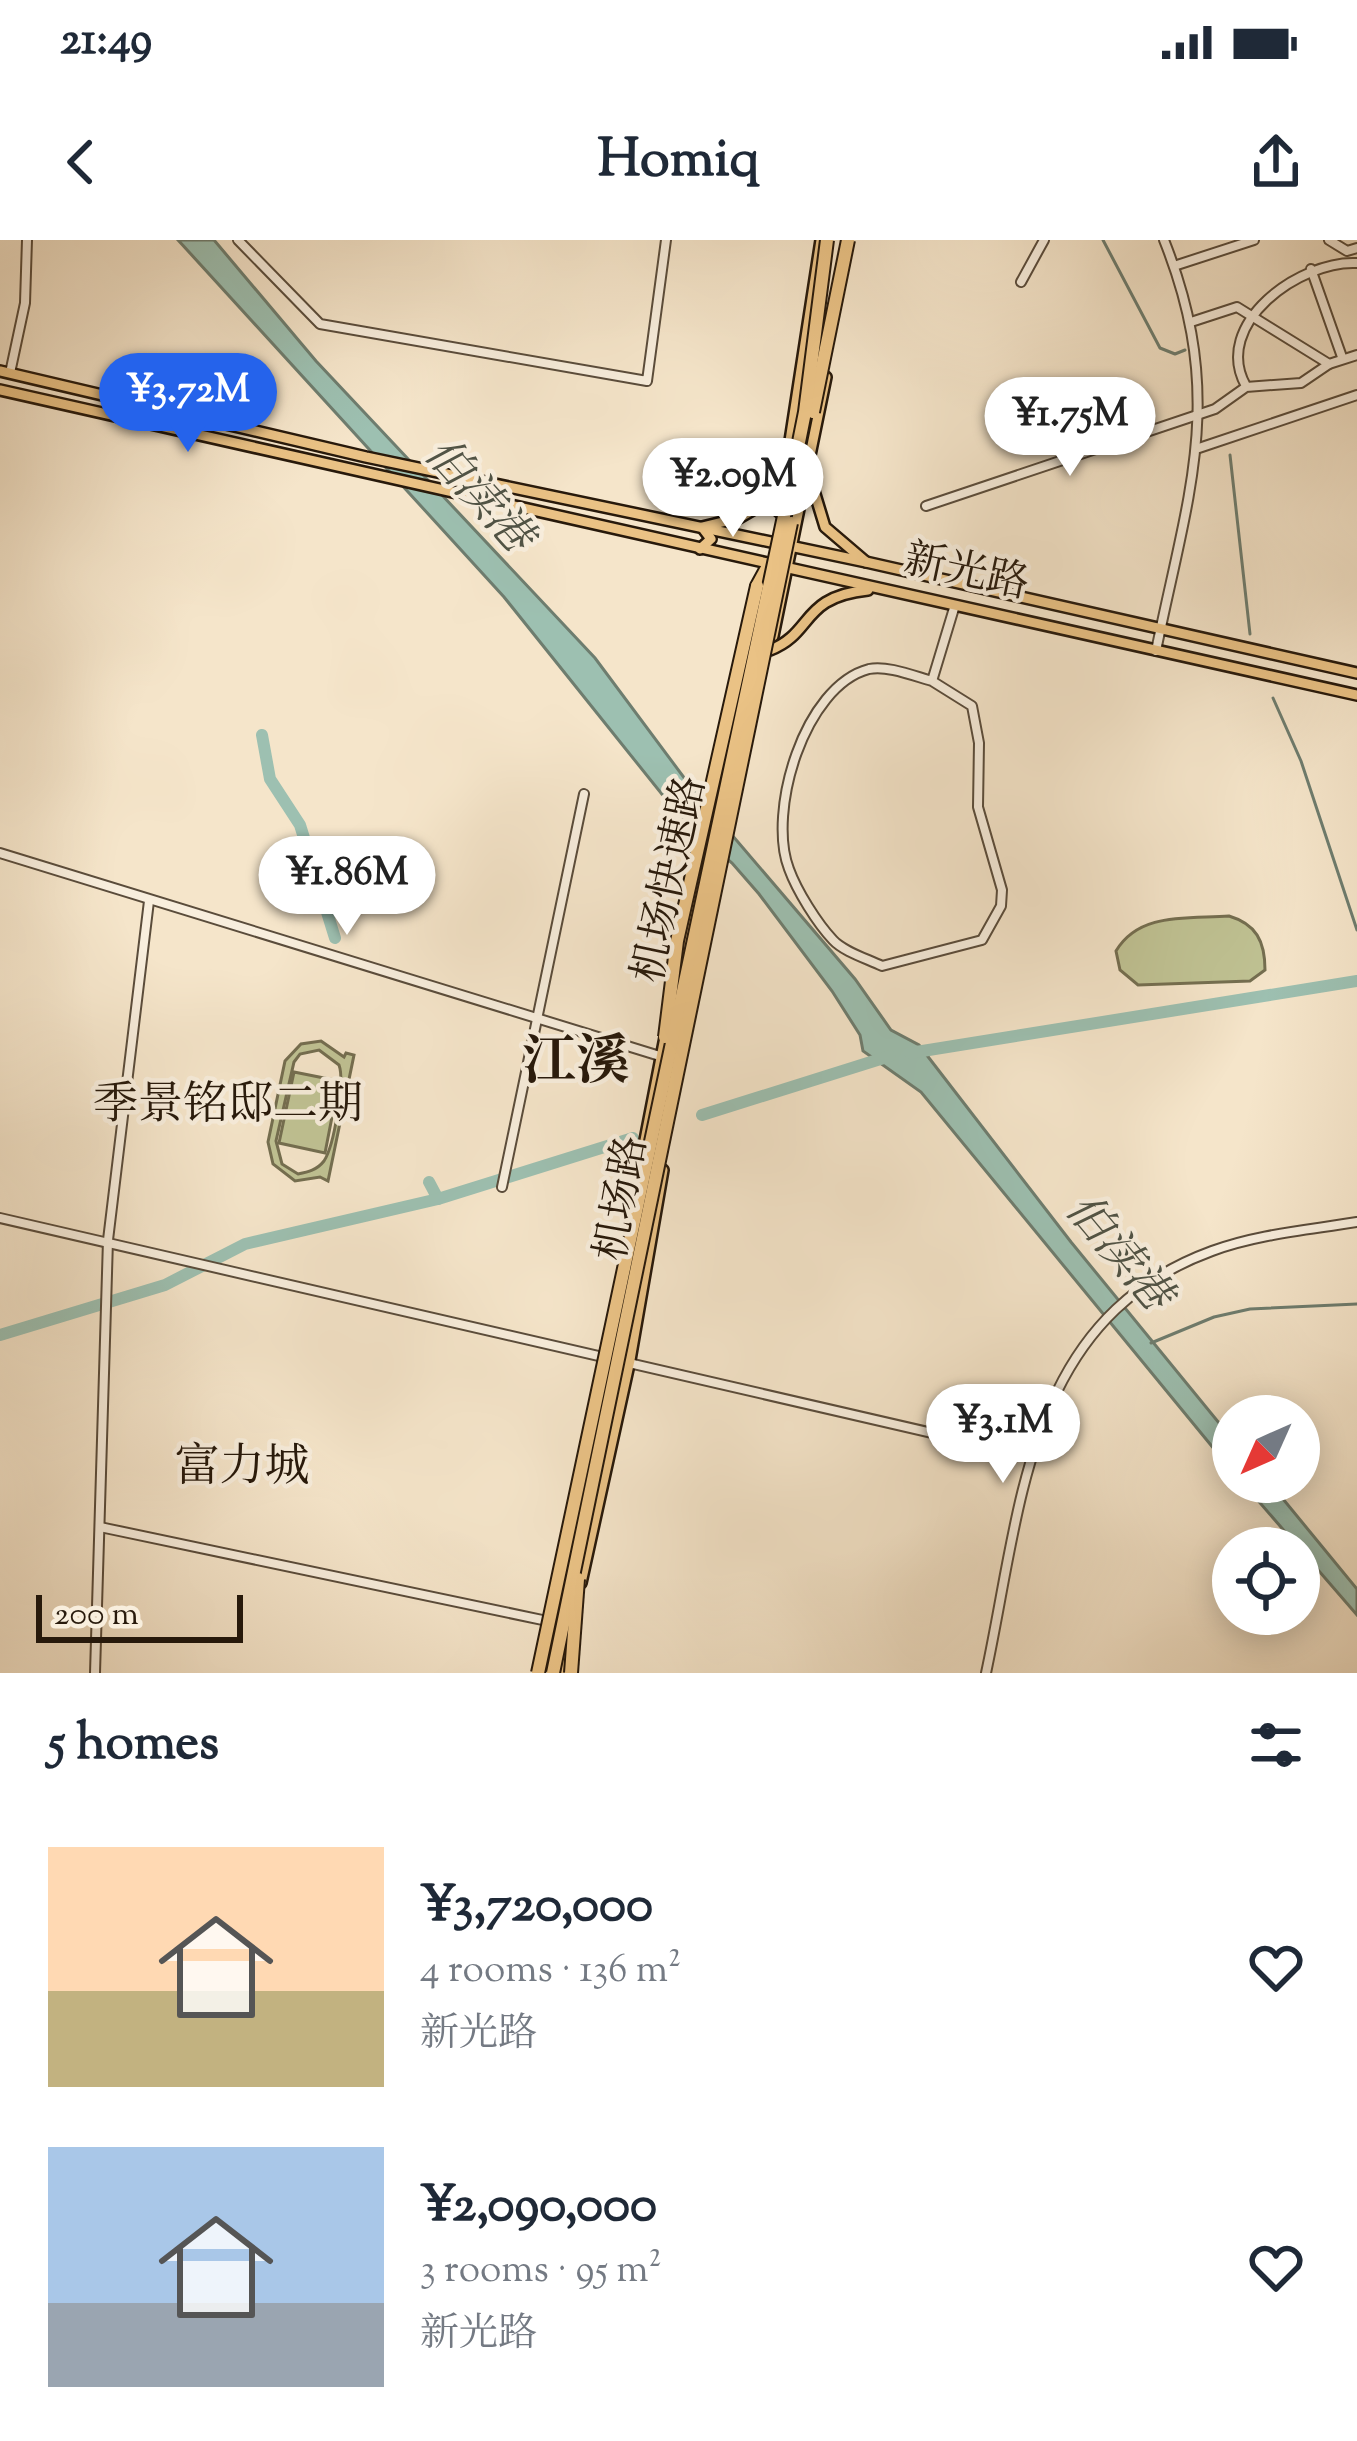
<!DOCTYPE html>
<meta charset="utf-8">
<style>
body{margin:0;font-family:"Sorts Mill Goudy","Noto Serif SC",serif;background:#f6f6f7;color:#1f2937;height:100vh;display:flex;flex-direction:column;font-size:45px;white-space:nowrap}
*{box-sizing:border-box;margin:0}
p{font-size:39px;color:#747a83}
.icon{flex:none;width:66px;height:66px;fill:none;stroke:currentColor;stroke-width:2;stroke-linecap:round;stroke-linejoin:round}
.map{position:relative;height:1433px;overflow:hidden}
.side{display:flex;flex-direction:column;background:#fff;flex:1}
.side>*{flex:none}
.needle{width:78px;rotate:225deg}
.tools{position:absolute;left:1212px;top:1155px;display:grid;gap:24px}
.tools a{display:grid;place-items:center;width:108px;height:108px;border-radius:50%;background:#fff;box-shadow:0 6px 30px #0003;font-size:60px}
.scale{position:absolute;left:36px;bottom:30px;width:207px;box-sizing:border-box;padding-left:12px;border:6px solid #27190b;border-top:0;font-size:33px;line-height:42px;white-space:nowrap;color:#27190b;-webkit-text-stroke:9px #f8eedd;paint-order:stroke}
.price{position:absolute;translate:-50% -102px;padding:0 27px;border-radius:42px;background:#fff;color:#222;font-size:39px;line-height:78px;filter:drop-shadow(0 3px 6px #0008)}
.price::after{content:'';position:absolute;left:50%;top:72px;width:36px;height:27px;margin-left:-18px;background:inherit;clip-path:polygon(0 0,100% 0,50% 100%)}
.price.on{background:#2563eb;color:#fff}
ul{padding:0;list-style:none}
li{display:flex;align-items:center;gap:36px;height:300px;padding:0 48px}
li span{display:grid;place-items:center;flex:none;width:336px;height:240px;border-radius:0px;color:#555}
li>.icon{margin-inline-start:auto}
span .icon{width:144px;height:144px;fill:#fffc;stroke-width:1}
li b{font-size:51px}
h2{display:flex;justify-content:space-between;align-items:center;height:144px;padding:0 48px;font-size:51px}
.status{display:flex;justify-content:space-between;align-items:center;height:84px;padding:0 60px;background:#fff;direction:ltr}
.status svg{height:33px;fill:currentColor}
header{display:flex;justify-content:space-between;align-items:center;height:156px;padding:0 48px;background:#fff;font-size:54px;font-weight:800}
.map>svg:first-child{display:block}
.green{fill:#c0c394;stroke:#746e50;stroke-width:3;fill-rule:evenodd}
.water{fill:#9dc0b1;stroke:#6e7d6f;stroke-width:3}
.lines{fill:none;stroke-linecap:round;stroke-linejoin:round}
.stream{stroke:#6e7d6f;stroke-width:3}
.river{stroke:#9dc0b1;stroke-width:12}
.minor-casing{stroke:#5a4c3b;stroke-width:12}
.major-casing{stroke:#27190b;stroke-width:14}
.highway-casing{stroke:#27190b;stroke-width:16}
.minor{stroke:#f8eedd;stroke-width:8}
.major{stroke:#eac285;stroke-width:9}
.highway{stroke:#eac285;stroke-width:12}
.highway-bridge-casing{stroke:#27190b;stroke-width:16;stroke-linecap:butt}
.highway-bridge{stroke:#eac285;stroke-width:12}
.labels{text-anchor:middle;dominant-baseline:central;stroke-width:9;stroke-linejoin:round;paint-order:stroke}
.street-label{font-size:42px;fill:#27190b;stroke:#f8eedd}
.water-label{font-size:45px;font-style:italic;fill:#505345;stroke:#f8eedd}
.neighbourhood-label{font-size:45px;fill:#27190b;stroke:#f8eedd}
.district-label{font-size:54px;font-weight:bold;fill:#27190b;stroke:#f8eedd}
</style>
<div class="status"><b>21:49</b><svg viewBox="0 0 49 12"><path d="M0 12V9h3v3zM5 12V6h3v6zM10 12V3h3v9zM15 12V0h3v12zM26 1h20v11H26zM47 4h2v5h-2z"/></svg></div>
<header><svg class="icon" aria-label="back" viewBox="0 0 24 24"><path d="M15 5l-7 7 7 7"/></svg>Homiq<svg class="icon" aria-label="share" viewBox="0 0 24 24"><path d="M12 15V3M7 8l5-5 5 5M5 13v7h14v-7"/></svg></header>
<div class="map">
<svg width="1357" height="1433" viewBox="0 0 1357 1433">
<rect width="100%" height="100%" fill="#f5e5ca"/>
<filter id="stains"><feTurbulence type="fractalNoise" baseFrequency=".00167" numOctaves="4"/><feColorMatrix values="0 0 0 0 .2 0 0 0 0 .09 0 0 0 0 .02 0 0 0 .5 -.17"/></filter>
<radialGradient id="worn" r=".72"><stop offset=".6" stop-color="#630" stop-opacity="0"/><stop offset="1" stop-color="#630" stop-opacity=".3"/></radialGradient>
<g class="green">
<path d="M1229 676C1256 684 1265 701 1265 730L1250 741 1138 745 1120 730 1116 711C1139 672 1187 679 1229 676Z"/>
<path d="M321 801 344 817 346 813 354 815 328 941 320 937 295 941 273 924 268 902 285 821 301 804ZM319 810 339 825C345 841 334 906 324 921 317 930 308 932 298 934L282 924 276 901 294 822 300 814Z"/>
<polygon points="294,832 339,841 325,913 279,903"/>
</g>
<g class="water">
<polygon points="178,0 214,0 316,121 595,418 691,547 855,739 891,790 919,805 1071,1002 1233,1200 1233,1232 921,852 863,811 860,795 832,751 759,654 732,623 685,583 504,357"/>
<polygon points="1242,1242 1269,1242 1357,1349 1357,1375"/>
</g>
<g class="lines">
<g class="stream">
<polyline points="1103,0 1160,108 1175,114 1185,110"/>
<polyline points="1230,215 1250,394"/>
<polyline points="1273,458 1301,521 1357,690"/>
<polyline points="1151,1103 1214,1077 1250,1069 1357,1064"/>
</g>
<g class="river">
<polyline points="262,495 270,539 300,585 335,698"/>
<polyline points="910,813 1357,741"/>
<polyline points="702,875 890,816"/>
<polyline points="429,942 438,959"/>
<polyline points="0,1095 165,1045 245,1004 438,959 633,898"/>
</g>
<defs>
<g id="minor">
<polyline points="238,0 320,84 647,141 666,0"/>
<polyline points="1329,0 1347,11 1357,8"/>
<polyline points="1174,26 1254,0"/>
<polyline points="1311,29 1342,117"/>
<polyline points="1021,42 1044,0"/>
<polyline points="1191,82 1237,67 1329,124 1357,115"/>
<polyline points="10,133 25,63 27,0"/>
<path d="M1246 146C1211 84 1300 20 1357 23"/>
<polyline points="1199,208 1357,155"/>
<polyline points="926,266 1215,169 1246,147 1301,143 1329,124"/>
<path d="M1156 411C1188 253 1227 158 1164 0"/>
<path d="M932 441 972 466 979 503 978 567 1002 650 1001 666 982 700 882 726C868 719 844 712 833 700 817 683 797 651 789 629 767 572 804 446 869 429 887 425 914 436 932 441L955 365"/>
<polyline points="0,613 663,817"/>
<polyline points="502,947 584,554"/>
<polyline points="0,978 1032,1216"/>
<polyline points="100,1287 552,1382"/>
<polyline points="95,1433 108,1000 149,661"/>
<path d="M986 1433C1022 1266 1026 1079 1212 1011 1258 994 1309 990 1357 982"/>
</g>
<g id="major">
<polyline points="0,131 366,217 866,322 1357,433"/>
<polyline points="0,150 772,324"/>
<polyline points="811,241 825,287 866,322"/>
<polyline points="779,272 821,0"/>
<polyline points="700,309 711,299 702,287 739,278 782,253"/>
<polyline points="789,328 1357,455"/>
<polyline points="773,396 826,137"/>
<path d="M770 410C814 393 800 357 868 350"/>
<polyline points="679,723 743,441"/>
<polyline points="645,900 666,792"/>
<polyline points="581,1343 630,1120 663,930"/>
<polyline points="561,1433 569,1394"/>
</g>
<polyline id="highway" points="757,346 769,324"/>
</defs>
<use href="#minor" class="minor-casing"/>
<use href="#major" class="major-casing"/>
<use href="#highway" class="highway-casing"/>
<use href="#minor" class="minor"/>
<use href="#major" class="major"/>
<use href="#highway" class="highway"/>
<defs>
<g id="highway-bridge">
<polyline points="813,172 848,0"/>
<polyline points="665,797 677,701 757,346"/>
<polyline points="538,1433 787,262 805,172 827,0"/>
<polyline points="553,1433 791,283"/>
<polyline points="571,1433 578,1339"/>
</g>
</defs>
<use href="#highway-bridge" class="highway-bridge-casing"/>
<use href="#highway-bridge" class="highway-bridge"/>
</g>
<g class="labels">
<g class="street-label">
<text transform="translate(966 334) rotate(12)">新光路</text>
<text transform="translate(672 640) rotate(-78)">机场快速路</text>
<text transform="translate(624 959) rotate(-80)">机场路</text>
</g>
<g class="water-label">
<text transform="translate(476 257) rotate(48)">伯渎港</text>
<text transform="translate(1116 1014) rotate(50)">伯渎港</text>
</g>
<g class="neighbourhood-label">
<text x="228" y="867">季景铭邸二期</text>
<text x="242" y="1229">富力城</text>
</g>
<g class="district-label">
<text x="576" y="825">江溪</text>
</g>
</g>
<rect width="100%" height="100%" filter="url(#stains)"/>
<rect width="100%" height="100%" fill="url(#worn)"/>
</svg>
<div class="tools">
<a><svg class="needle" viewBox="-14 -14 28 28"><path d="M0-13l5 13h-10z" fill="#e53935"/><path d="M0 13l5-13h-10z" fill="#747a83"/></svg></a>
<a><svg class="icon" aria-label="locate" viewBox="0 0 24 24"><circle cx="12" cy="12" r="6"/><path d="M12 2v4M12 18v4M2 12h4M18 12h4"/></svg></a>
</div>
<div class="scale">200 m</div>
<b class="price on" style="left:188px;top:215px">¥3.72M</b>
<b class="price" style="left:1070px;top:239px">¥1.75M</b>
<b class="price" style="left:733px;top:300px">¥2.09M</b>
<b class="price" style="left:347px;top:698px">¥1.86M</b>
<b class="price" style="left:1003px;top:1246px">¥3.1M</b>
</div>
<section class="side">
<h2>5 homes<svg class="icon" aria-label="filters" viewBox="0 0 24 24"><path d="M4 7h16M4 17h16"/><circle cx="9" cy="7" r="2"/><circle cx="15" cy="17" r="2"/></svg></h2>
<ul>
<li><span style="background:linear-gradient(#ffd9b3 60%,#c2b280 0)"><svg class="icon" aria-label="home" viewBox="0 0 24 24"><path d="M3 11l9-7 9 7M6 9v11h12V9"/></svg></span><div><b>¥3,720,000</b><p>4 rooms · 136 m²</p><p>新光路</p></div><svg class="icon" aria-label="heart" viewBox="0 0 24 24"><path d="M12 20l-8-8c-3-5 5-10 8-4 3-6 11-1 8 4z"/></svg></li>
<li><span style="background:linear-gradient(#a9c7e8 65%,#9aa5b1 0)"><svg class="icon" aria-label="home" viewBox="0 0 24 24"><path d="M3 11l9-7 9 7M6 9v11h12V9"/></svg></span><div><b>¥2,090,000</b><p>3 rooms · 95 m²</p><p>新光路</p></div><svg class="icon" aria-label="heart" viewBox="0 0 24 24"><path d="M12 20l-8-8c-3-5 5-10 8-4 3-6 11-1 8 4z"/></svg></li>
</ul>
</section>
